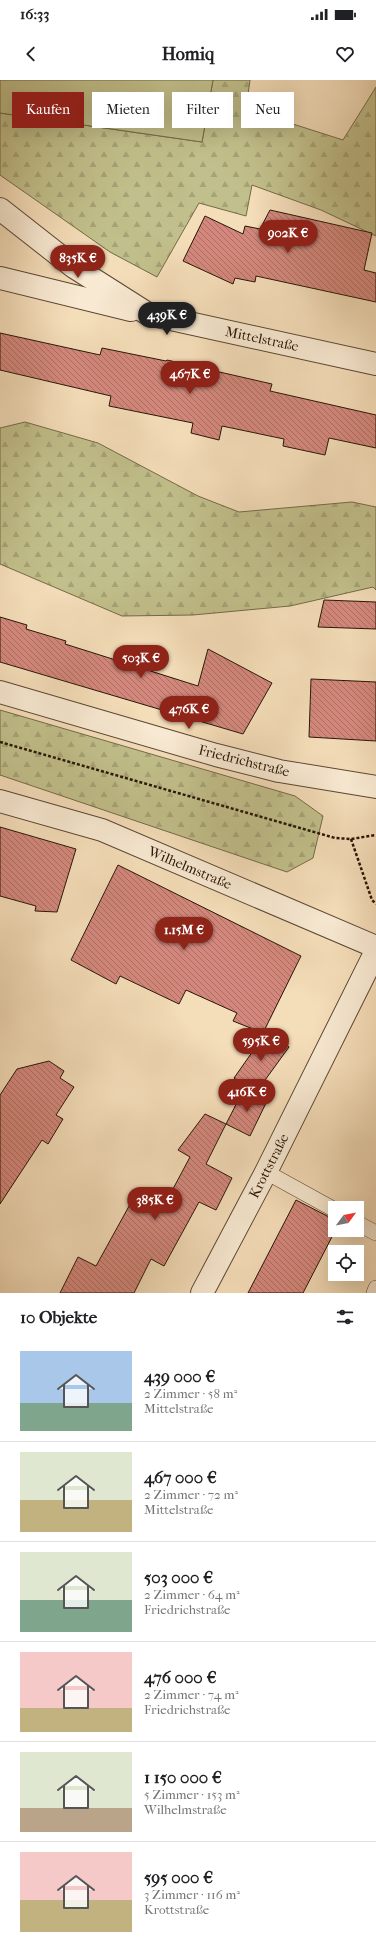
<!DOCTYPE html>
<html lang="de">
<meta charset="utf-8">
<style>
body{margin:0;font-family:"IM FELL French Canon",serif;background:#f6f6f6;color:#202124;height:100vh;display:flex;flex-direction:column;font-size:15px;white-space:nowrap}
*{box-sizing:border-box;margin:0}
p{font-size:13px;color:#757577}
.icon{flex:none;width:22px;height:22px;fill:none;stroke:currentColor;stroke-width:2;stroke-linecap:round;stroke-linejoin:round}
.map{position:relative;height:1213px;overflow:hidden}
.sheet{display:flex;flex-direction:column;background:#fff;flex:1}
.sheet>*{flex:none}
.guide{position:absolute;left:12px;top:12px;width:352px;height:36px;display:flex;gap:8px}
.needle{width:26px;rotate:58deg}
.tools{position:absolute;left:328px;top:1121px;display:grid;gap:8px}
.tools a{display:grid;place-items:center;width:36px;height:36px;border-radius:0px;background:#fff;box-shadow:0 4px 16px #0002;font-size:20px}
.price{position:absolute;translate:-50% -34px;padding:0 9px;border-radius:14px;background:#8f2418;color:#fff;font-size:13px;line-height:26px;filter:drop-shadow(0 1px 2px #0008)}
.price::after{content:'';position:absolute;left:50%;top:24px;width:12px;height:9px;margin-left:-6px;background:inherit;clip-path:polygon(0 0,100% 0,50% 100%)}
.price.selected{background:#222;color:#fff}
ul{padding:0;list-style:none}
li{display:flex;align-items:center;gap:12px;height:100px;padding:0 20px}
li+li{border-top:1px solid #e0e0e0}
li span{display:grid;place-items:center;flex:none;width:112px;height:80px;border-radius:0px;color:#555}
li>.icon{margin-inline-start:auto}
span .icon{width:48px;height:48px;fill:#fffc;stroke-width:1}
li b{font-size:17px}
h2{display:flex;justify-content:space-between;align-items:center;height:48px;padding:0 20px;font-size:17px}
.chip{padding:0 14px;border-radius:0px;background:#fff;box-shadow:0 4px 16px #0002;font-size:14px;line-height:36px}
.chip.selected{background:#8f2418;color:#fff}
.status{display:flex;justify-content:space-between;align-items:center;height:28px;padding:0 20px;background:#fff;direction:ltr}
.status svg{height:11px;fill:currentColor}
header{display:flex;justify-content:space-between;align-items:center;height:52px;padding:0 20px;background:#fff;font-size:18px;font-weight:700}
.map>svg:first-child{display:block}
.forest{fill:url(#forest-firs);stroke:#746a48}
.pitch{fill:#c1bf8b;stroke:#746a48}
.building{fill:url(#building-back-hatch);stroke:#281506}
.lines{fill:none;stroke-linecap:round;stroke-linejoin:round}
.lane-casing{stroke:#5b4733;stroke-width:16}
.street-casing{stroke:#5b4733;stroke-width:24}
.path{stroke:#281506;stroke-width:2.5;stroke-dasharray:3 2;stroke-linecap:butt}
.lane{stroke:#f8e9d2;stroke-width:15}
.street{stroke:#f8e9d2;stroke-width:22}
.labels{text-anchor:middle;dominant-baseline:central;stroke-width:3.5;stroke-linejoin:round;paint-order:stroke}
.street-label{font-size:14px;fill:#281506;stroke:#f8e9d2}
</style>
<div class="status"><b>16:33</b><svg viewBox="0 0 49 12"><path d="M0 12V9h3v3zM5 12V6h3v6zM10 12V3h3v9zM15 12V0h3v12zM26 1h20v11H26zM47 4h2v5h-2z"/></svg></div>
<header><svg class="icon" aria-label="back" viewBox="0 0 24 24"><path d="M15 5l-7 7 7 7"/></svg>Homiq<svg class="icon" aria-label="heart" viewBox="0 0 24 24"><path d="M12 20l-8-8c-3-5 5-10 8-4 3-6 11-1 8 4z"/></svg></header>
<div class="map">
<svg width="376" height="1213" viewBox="0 0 376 1213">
<defs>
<pattern id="forest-firs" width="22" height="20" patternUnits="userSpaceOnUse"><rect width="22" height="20" fill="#c1bf8b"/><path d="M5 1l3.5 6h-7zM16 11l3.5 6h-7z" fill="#a6a376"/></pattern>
<pattern id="building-back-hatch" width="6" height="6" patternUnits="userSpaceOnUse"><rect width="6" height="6" fill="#d4887d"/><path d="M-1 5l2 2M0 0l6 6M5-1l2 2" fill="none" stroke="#ac6e64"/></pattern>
</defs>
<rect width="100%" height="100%" fill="#f4ddb9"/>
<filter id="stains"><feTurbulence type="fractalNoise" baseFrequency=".005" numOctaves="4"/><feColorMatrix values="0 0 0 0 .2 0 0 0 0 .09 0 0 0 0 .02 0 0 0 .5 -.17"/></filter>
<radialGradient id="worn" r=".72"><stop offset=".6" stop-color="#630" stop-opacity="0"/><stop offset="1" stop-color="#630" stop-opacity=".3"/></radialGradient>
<g class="forest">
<polygon points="213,0 250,0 246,29 343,60 376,7 376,156 321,130 252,105 246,136 199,123 157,197 110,172 0,95 0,33 202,62"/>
<polygon points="25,342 98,363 198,416 239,432 352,422 376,427 376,510 373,507 290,526 193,535 122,536 0,484 0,348"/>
<polygon points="0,630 295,716 323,736 313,778 287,792 0,695"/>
</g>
<polygon class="pitch" points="0,0 213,0 202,62 0,33"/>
<g class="building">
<polygon points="270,130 372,153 364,190 376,193 376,222 256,196 255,202 235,198 233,204 183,181 205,136 243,154 245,146 260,149"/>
<polygon points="0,253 100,275 102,268 166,281 167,280 272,304 270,311 376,335 376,368 329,358 325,375 283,366 284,359 222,346 219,360 191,353 193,343 109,326 111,316 0,290"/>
<polygon points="324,520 376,522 376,549 318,547"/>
<polygon points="0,537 27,545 26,549 66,561 65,564 198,606 208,569 272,603 243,654 0,582"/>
<polygon points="311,599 376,602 376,661 309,657"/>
<polygon points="0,747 76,769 57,832 35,831 36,826 0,816"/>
<polygon points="118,785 301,876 263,953 233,941 237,933 186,910 179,924 120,896 116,904 71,880"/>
<polygon points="267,951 289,967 255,1014 234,998"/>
<polygon points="49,981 64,991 60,998 74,1007 56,1035 63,1039 48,1064 42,1060 0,1124 0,1015 17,989"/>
<polygon points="244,1009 267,1021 250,1056 226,1044"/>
<polygon points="205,1034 226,1044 206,1084 232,1098 216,1130 199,1122 164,1186 151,1179 134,1213 60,1213 78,1177 96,1186 139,1108 166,1122 190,1077 178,1070"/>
<polygon points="296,1120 335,1140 335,1151 303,1213 248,1213"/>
</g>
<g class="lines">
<defs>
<g id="lane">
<polyline points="266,1092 335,1130"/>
<polyline points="357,1143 376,1153"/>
<polyline points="374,1213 376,1208"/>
</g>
<g id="street">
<polyline points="0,129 74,187 148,234 376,284"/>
<polyline points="0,198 131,230"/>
<polyline points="0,612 216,675 279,691 376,707"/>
<polyline points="0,721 102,750 376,867"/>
<polyline points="202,1213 266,1092 376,871"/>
</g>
</defs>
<use href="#lane" class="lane-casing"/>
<use href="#street" class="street-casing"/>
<g class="path">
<polyline points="0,662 335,758 351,759 376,755"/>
<polyline points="351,759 372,820 376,824"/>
</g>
<use href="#lane" class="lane"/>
<use href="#street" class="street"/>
</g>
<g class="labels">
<g class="street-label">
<text transform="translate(262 259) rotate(12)">Mittelstraße</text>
<text transform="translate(244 681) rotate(14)">Friedrichstraße</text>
<text transform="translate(190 788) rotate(23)">Wilhelmstraße</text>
<text transform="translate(269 1086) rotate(-63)">Krottstraße</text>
</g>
</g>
<rect width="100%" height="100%" filter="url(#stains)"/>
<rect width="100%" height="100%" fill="url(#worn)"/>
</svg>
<div class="tools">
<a><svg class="needle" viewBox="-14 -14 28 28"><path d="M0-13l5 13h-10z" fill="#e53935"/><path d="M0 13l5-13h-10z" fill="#757577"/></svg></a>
<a><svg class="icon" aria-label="locate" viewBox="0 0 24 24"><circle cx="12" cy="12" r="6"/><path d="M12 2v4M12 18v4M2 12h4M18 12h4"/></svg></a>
</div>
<b class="price" style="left:288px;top:174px">902K €</b>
<b class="price" style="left:78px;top:199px">835K €</b>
<b class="price selected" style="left:167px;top:256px">439K €</b>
<b class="price" style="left:190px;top:315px">467K €</b>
<b class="price" style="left:141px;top:599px">503K €</b>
<b class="price" style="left:189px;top:650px">476K €</b>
<b class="price" style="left:184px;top:871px">1.15M €</b>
<b class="price" style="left:261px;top:982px">595K €</b>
<b class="price" style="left:247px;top:1033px">416K €</b>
<b class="price" style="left:155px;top:1141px">385K €</b>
<div class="guide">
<a class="chip selected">Kaufen</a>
<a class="chip">Mieten</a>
<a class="chip">Filter</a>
<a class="chip">Neu</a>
</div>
</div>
<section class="sheet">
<h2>10 Objekte<svg class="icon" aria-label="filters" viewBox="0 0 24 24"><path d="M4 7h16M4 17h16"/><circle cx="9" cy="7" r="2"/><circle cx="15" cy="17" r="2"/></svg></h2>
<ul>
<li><span style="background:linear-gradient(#a9c7e8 65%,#7fa58c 0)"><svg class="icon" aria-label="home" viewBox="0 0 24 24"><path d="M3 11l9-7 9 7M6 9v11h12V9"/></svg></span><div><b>439 000 €</b><p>2 Zimmer · 58 m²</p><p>Mittelstraße</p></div></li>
<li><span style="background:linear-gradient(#dfe7d0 60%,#c2b280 0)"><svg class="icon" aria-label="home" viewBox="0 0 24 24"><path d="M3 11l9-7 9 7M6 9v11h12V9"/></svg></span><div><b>467 000 €</b><p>2 Zimmer · 72 m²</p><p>Mittelstraße</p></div></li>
<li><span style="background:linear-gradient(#dfe7d0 60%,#7fa58c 0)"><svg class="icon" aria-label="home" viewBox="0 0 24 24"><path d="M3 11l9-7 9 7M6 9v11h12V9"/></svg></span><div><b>503 000 €</b><p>2 Zimmer · 64 m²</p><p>Friedrichstraße</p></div></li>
<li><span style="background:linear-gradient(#f6c9c9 70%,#c2b280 0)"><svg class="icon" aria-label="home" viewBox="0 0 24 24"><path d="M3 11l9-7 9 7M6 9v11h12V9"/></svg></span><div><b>476 000 €</b><p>2 Zimmer · 74 m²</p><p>Friedrichstraße</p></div></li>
<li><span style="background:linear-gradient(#dfe7d0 70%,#b9a48a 0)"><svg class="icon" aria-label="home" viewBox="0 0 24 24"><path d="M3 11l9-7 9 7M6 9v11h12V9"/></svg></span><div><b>1 150 000 €</b><p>5 Zimmer · 153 m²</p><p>Wilhelmstraße</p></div></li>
<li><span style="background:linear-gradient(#f6c9c9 60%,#c2b280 0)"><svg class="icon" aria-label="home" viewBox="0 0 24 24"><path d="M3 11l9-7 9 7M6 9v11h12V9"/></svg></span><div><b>595 000 €</b><p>3 Zimmer · 116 m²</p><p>Krottstraße</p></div></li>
</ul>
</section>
